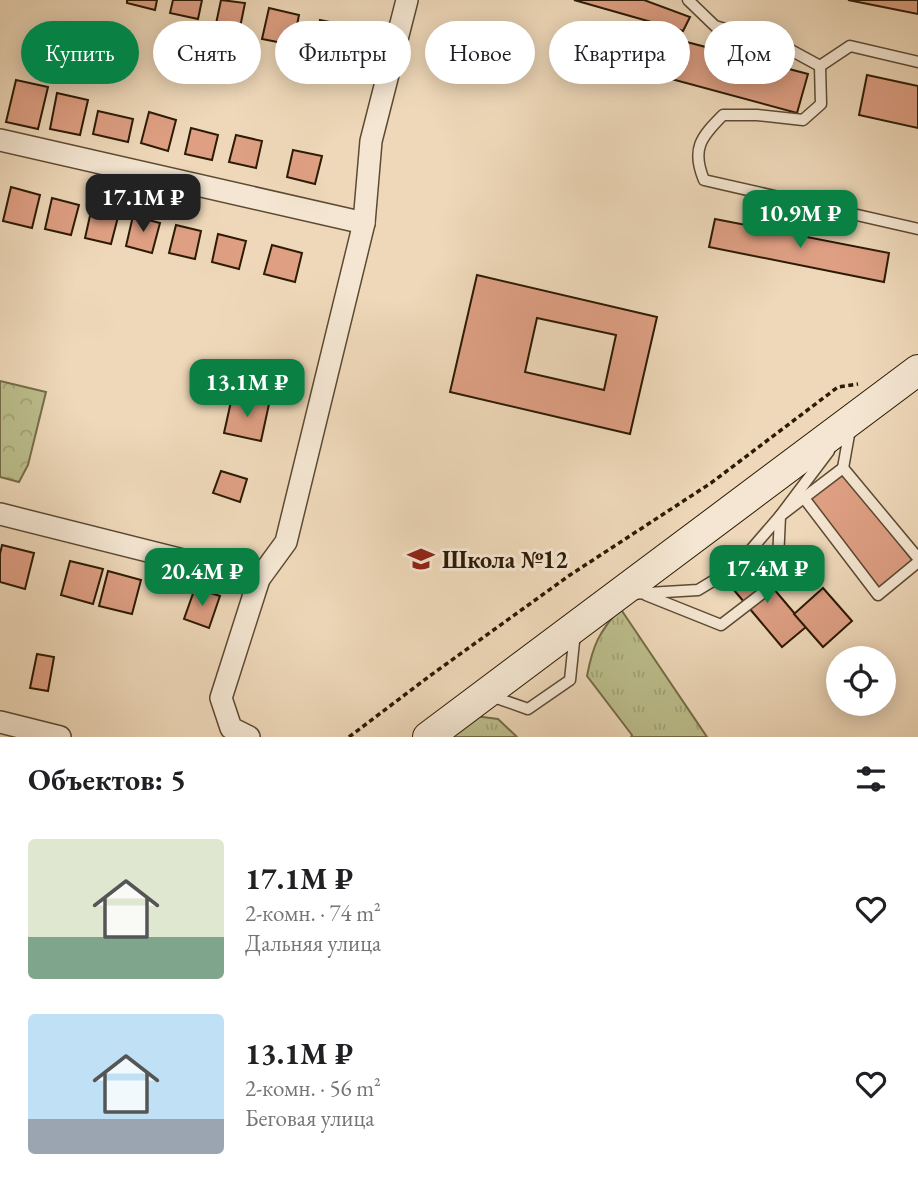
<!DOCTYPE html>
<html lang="ru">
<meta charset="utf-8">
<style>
body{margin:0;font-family:"EB Garamond",serif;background:#f2f2f2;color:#202124;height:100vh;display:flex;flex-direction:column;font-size:26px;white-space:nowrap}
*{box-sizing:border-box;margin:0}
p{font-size:23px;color:#757577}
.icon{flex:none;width:38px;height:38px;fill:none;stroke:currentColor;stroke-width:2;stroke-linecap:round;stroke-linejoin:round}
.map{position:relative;height:737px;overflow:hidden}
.drawer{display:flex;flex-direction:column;background:#fff;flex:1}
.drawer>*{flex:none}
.top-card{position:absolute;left:21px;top:21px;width:877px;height:63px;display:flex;gap:14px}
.tools{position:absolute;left:826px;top:646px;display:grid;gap:14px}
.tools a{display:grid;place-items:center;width:70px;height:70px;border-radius:50%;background:#fff;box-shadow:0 4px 18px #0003;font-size:35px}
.price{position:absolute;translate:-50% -60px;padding:0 16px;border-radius:14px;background:#0b8043;color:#fff;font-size:23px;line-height:46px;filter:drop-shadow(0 2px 4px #0008)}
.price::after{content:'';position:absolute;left:50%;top:42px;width:21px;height:16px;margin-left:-10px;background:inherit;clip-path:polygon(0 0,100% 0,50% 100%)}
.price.active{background:#222;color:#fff}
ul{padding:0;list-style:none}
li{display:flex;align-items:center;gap:21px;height:175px;padding:0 28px}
li span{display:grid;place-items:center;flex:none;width:196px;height:140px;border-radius:7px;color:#555}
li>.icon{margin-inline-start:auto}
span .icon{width:84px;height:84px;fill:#fffc;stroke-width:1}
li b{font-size:30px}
h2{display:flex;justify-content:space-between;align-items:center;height:84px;padding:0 28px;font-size:30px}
.chip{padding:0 24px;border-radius:32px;background:#fff;box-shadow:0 4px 18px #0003;font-size:24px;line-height:63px}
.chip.active{background:#0b8043;color:#fff}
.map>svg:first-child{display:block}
.grass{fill:url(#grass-tufts);stroke:#746c48;stroke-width:2}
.forest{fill:url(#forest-crowns);stroke:#746c48;stroke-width:2}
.building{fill:#de9f83;stroke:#2c1b05;stroke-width:2;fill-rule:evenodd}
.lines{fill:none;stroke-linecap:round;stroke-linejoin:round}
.lane-casing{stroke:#5c4a32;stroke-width:13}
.street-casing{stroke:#5c4a32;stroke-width:24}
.secondary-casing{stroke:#2c1b05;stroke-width:32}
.path{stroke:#2c1b05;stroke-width:3.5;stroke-dasharray:5 3.5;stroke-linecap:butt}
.lane{stroke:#f4e6d2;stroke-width:10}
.street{stroke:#f4e6d2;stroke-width:21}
.secondary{stroke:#f4e6d2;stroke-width:30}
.labels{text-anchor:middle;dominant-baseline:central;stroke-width:6;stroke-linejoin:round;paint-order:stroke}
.poi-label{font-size:24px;font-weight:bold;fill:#2c1b05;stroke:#f4e6d2;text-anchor:start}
</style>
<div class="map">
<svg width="918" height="737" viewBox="0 0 918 737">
<defs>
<pattern id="grass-tufts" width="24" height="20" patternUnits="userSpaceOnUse" patternTransform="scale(1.75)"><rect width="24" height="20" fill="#bcbe8c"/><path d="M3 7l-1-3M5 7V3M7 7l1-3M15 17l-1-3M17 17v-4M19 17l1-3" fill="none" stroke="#a2a377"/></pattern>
<pattern id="forest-crowns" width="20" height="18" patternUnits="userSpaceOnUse" patternTransform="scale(1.75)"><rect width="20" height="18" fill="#bcbe8c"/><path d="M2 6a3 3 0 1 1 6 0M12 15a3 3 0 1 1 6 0" fill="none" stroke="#a2a377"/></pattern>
</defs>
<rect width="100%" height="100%" fill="#eed8b9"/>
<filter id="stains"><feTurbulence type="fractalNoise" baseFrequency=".00286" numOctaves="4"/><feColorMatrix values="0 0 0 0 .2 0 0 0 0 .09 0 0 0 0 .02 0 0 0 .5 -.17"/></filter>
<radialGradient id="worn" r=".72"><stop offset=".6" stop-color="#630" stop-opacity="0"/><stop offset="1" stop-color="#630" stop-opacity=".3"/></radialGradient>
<g class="grass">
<path d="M620 608 707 737H631L632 735 587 676C593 644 599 633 620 608Z"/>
<polygon points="475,716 498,719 517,737 449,737"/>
</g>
<polygon class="forest" points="0,381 46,392 28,465 19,482 0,477"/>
<g class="building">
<polygon points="127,0 157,0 155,10 127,3"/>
<polygon points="173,0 202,0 198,19 170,13"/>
<polygon points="221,0 245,3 237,42 213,38"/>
<polygon points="574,0 644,0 690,17 683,31"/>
<polygon points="848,0 918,0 918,14"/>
<polygon points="269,8 299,15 293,45 262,39"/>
<polygon points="320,20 349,26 343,55 314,49"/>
<polygon points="683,41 808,74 797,113 627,67 633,44 679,56"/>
<polygon points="867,75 918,86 918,128 859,115"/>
<polygon points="16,80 48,87 38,129 6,122"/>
<polygon points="57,93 88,100 80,135 50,129"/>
<polygon points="98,111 133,119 128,142 93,134"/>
<polygon points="149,112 176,120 168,151 141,143"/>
<polygon points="191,128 218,135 212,160 185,154"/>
<polygon points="236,135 262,141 256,168 229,162"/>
<polygon points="293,150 322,156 315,184 287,177"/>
<polygon points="11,187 40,195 32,228 3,221"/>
<polygon points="52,198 79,205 71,235 45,229"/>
<polygon points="92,207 119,213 111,244 85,238"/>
<polygon points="133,216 160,223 152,253 126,246"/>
<polygon points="715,219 889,253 884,282 709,247"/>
<polygon points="176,225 201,231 195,259 169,253"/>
<polygon points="218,234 246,241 239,269 212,262"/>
<polygon points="272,245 302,253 295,282 264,274"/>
<path d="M477 275 657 317 630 434 450 392ZM537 318 616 335 604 390 525 372Z"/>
<polygon points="232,397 269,404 261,441 224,433"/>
<polygon points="221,471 247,479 240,502 213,493"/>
<polygon points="844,472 913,561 879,588 809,499"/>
<polygon points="2,545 34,553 25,589 0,582 0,554"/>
<polygon points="70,561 103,569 93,604 61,595"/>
<polygon points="752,563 806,627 782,647 728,583"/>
<polygon points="108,571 141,580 132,614 99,606"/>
<polygon points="195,588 220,596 209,628 184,619"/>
<polygon points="823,588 852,621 823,647 794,614"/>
<polygon points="37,654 54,657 48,691 30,688"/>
</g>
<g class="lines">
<defs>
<g id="lane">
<path d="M688 0 715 26 785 47 820 66 821 104 803 120 757 115H723C701 137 691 149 704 180L918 229"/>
<polyline points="820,66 850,46 918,62"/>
<polyline points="843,468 850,429"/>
<polyline points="804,498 878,595 918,562"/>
<polyline points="631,594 698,590 736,567 780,516 843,468 918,558"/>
<polyline points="646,595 721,625 777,582 780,516 829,451"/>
<polyline points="491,696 528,709 570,680 575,632"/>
</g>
<g id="street">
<polyline points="0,140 364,223"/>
<polyline points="0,514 259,579"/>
<polyline points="0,722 60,737"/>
<polyline points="249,737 231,728 221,698 259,579 286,542 364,223 371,141 407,0"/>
</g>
<polyline id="secondary" points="428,737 918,370"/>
</defs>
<use href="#lane" class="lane-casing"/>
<use href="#street" class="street-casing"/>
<use href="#secondary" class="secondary-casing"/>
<polyline class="path" points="349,737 431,675 570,575 711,483 838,387 858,384"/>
<use href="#lane" class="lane"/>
<use href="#street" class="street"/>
<use href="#secondary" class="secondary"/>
</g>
<defs>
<symbol id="school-bare" viewBox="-9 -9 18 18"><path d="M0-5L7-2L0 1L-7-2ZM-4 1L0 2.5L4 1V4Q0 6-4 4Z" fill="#8f2418" stroke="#f4e6d2" stroke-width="2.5" paint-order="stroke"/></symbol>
</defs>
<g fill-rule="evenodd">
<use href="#school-bare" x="402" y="540" width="38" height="38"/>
</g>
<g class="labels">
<g class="poi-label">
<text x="442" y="559">Школа №12</text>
</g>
</g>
<rect width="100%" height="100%" filter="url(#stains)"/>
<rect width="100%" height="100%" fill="url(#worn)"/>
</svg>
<div class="tools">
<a><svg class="icon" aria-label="locate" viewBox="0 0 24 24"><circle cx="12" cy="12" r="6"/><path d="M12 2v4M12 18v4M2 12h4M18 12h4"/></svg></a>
</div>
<b class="price active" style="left:143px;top:234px">17.1M ₽</b>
<b class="price" style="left:800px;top:250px">10.9M ₽</b>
<b class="price" style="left:247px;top:419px">13.1M ₽</b>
<b class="price" style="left:767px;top:605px">17.4M ₽</b>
<b class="price" style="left:202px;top:608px">20.4M ₽</b>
<div class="top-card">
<a class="chip active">Купить</a>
<a class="chip">Снять</a>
<a class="chip">Фильтры</a>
<a class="chip">Новое</a>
<a class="chip">Квартира</a>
<a class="chip">Дом</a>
</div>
</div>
<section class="drawer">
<h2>Объектов: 5<svg class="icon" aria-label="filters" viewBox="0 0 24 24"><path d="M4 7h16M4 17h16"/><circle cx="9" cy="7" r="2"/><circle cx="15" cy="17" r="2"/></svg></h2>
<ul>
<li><span style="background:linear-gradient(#dfe7d0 70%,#7fa58c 0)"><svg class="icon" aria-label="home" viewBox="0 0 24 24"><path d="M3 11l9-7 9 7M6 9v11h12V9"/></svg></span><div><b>17.1M ₽</b><p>2-комн. · 74 m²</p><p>Дальняя улица</p></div><svg class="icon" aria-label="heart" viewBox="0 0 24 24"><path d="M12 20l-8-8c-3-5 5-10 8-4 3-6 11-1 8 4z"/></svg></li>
<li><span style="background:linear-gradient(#bfe0f5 75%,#9aa5b1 0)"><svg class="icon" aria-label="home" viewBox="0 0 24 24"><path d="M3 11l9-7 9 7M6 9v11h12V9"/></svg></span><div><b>13.1M ₽</b><p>2-комн. · 56 m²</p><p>Беговая улица</p></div><svg class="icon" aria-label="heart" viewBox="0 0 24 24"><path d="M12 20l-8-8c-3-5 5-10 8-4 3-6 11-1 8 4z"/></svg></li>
</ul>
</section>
